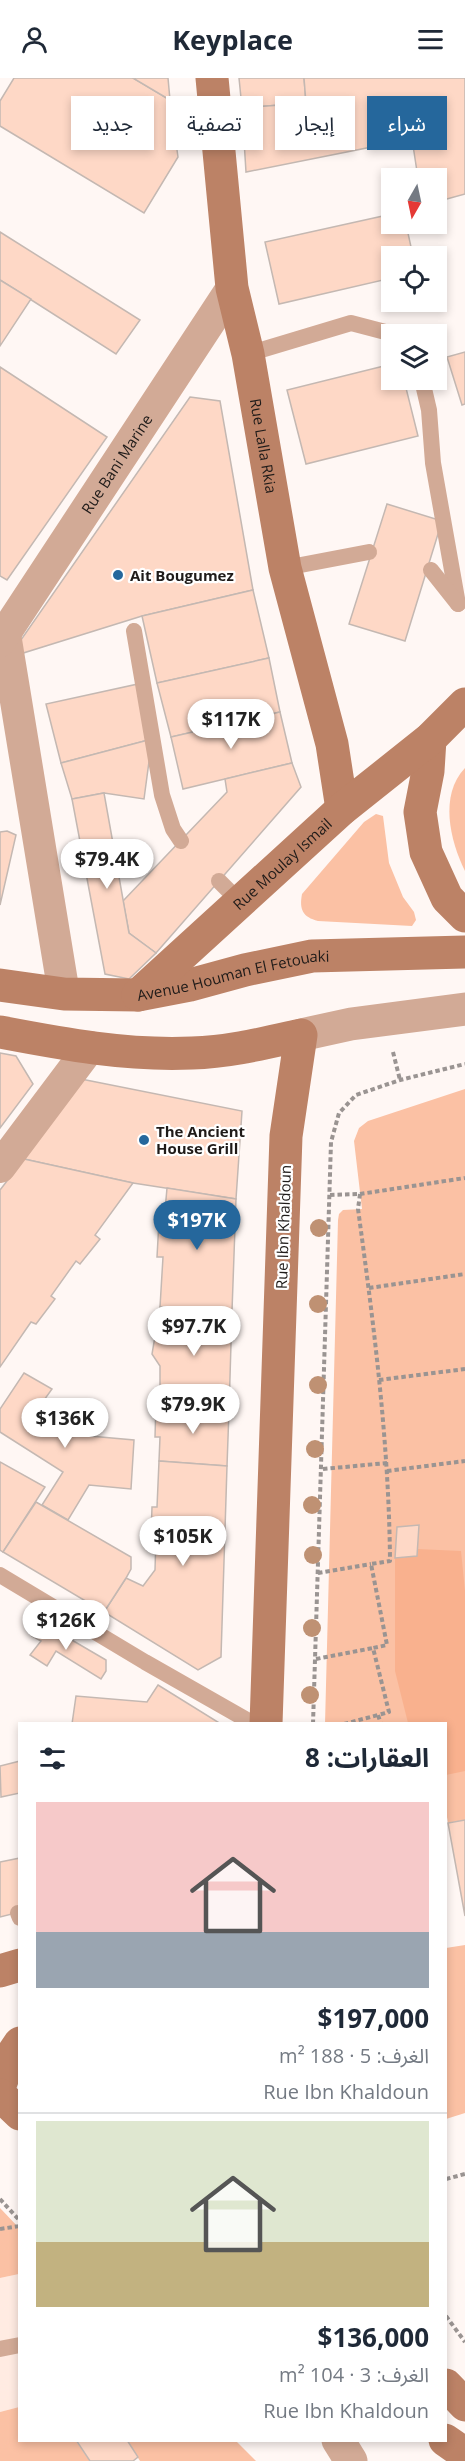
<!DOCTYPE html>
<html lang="ar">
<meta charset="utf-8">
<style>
body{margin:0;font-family:"Open Sans","Noto Sans Arabic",sans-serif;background:#f6f6f7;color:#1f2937;direction:rtl;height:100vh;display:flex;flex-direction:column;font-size:22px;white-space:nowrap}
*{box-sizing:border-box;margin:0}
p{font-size:20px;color:#747a83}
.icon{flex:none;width:33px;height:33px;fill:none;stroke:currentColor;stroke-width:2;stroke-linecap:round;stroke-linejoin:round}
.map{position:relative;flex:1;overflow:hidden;direction:ltr}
.panel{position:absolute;left:18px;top:1644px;width:429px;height:720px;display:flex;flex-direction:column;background:#fff;border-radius:0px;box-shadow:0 3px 9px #0003;direction:rtl}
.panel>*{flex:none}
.top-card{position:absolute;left:18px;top:18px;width:429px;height:54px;direction:rtl;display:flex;gap:12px}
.needle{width:39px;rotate:189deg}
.controls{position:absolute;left:381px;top:90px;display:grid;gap:12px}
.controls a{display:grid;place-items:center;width:66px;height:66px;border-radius:0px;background:#fff;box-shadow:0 3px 9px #0003;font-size:30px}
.price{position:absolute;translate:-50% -51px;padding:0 14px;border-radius:21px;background:#fff;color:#222;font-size:20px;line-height:39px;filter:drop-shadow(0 2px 3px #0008)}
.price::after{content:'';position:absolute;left:50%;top:36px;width:18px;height:14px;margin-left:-9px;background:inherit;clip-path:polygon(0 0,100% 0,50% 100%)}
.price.on{background:#25679c;color:#fff}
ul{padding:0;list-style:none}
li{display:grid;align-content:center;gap:12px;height:318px;padding:0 18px}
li+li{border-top:2px solid #e0e1e3}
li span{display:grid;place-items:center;height:186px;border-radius:0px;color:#555}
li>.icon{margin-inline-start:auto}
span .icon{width:108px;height:108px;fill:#fffc;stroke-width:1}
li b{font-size:26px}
h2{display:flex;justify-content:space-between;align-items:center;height:72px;padding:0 18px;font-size:26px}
.chip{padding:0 21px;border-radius:0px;background:#fff;box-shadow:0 3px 9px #0003;font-size:21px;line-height:54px}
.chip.on{background:#25679c;color:#fff}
header{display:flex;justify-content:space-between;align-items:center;height:78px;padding:0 18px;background:#fff;font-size:27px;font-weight:700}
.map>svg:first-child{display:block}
.built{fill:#ffebe2}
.green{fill:#fbc1a4;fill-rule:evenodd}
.forest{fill:#f9b18e}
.building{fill:#fed8c6;stroke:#c4b8b2;stroke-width:1.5}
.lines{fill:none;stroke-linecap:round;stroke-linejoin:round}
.path{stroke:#9a9492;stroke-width:4;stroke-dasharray:4.5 3;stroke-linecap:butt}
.service{stroke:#d2aa96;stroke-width:16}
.minor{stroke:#d2aa96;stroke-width:32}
.tertiary{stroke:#d2aa96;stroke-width:33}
.secondary{stroke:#bc8266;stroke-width:33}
.tree{fill:#bf9173}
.poi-dot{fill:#25679c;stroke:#fff;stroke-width:2}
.labels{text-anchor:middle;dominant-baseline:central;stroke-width:4.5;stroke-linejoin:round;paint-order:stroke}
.street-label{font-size:15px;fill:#1f1b19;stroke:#fff}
.poi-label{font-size:15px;font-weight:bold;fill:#1f1b19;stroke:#fff;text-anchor:start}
</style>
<header><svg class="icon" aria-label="menu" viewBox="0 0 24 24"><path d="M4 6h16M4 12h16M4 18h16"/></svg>Keyplace<svg class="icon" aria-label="person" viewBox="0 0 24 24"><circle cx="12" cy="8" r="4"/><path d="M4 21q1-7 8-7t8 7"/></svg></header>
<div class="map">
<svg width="465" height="2383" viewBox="0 0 465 2383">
<rect width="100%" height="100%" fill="#fff7f4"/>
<polygon class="built" points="19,2196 19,2329 0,2334 0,2200"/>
<g class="green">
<path d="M465 690V793C450 763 439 717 465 690Z"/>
<path d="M376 736 383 738 389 785 403 819 414 834 416 842 412 848 318 843C303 839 299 832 302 816L364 744Z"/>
<path d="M465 1011V1742L448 1745 446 1733V1646H325L338 1142 339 1136 343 1132 362 1131 354 1063 359 1050 368 1043ZM397 1450 417 1471V1478L395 1480Z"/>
<polygon points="465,1867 465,2035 446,2041 446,1870"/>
<polygon points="0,2130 20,2151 19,2196 0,2200"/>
<polygon points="19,2329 20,2362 76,2363 90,2383 0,2383 0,2334"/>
<polygon points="127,2363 236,2363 256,2383 140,2383"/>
</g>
<polygon class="forest" points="417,1471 461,1473 465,1513 465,1693 446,1697 446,1646 408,1645 395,1593 395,1480 417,1478"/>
<g class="building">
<polygon points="14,0 133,0 170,22 178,79 144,135 0,48 0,23"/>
<polygon points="133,0 168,0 170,22"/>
<polygon points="239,0 304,0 306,25 242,30"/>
<polygon points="304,0 465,0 465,116 436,124 436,100 418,100 412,61 246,94 242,30 306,25"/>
<polygon points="392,136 392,146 406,146 413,178 392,178 392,200 279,226 265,164"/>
<polygon points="0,154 140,242 116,276 0,202"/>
<polygon points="0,202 31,221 0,268"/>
<polygon points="465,274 465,326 462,327 447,279"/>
<polygon points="392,286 392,302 404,302 418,358 306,386 287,312"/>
<polygon points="0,289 107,359 7,502 0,498"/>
<polygon points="190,319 220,323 253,512 142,538 20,576 16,569"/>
<polygon points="387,426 442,443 405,563 349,546"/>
<polygon points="253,512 269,580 157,605 142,538"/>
<polygon points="269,580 280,634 171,659 157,605"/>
<polygon points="138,606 152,661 61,685 46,626"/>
<polygon points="280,634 292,685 183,711 171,659"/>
<polygon points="152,661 144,721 104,715 72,721 61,685"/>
<polygon points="292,685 301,709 156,875 129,855 123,823 227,714 225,701"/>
<polygon points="104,715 129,855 156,875 129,901 105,896 72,721"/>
<polygon points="7,753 16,757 0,827 0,754"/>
<polygon points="0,975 16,978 33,1006 0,1050"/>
<polygon points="81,1001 242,1033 236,1121 133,1105 24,1081"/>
<polygon points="24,1081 133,1105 95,1157 100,1161 80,1186 76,1183 51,1218 55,1221 36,1246 31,1244 0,1289 0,1112"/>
<polygon points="167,1110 236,1121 232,1233 160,1229 163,1179 157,1179 159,1143 164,1144"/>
<polygon points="160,1229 232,1233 229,1332 160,1326 160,1288 152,1276"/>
<polygon points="24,1295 52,1311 34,1336 67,1356 134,1362 131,1411 89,1407 68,1442 42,1427 63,1394 0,1354 0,1331"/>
<polygon points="156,1326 229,1332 227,1388 159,1383 160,1359 155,1359"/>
<polygon points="159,1383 227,1388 221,1579 198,1592 104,1534 126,1500 143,1508 155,1492 156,1458 151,1458 152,1429 157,1429"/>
<polygon points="0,1384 45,1409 3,1474 0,1472"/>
<polygon points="36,1424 131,1479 131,1491 126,1500 104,1534 3,1474"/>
<polygon points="419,1447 417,1478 395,1480 397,1449"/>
<polygon points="41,1544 106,1582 106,1593 101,1601 56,1573 47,1588 30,1577 41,1563 32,1558"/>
<polygon points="158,1607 221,1646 72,1646 76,1618 147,1624"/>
<polygon points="20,1683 20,1715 1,1719 0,1688"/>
<polygon points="465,1742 465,1838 448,1745"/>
<polygon points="20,1780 20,1834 0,1839 0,1784"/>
<polygon points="76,2362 127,2362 138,2379 133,2383 90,2383"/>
</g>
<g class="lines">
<g class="path">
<polyline points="393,974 400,1002"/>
<polyline points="360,1116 465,1100"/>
<path d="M330 1117 360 1116 358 1131C374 1248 389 1365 390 1483L371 1486 387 1567 373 1570 389 1634 378 1637 381 1646"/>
<polyline points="369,1210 465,1196"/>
<polyline points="379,1302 465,1291"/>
<polyline points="323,1391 387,1385"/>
<polyline points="387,1393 465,1383"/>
<polyline points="318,1495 371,1486"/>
<polyline points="316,1581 373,1570"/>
<polyline points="313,1646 331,1064 339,1035 356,1017 400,1002 465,986"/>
<polyline points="344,1646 378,1637"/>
<polyline points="446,2101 465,2096"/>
<polyline points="0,2121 20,2143"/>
<polyline points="0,2151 20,2148"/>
<polyline points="446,2238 465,2264"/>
</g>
<g class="service">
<polyline points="248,276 351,245 393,256"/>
<polyline points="422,302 429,332 433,385 458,526"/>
<polyline points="285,490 369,474"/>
<polyline points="431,492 458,526"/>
<polyline points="134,553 162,717 173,751 181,763"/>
<polyline points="219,803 239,823"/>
<polyline points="0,1497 145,1584 254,1646"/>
<polyline points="18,1835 20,1840"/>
<polyline points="0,2271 20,2267"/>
</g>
<g class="minor">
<polyline points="5,556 64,916"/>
<path id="s1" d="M0 563 232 210"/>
<polyline points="0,1089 90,969"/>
</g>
<g class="tertiary">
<polyline points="301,957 351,946 465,931"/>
<polyline points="338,2362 351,2383"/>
</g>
<g class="secondary">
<path id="s2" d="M212 0 232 210 248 276 285 490 332 666 342 731"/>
<polyline points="430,661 428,693 420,734 426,774 447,820 465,838"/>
<path id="s3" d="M0 907 64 916 138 917 190 907 245 892 312 878 465 874"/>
<path id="s4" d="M138 917 342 731 430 661 465 626"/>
<path d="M0 954C63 966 127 978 192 975 229 974 265 965 301 957L286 1058 266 1646"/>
<polyline points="0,1893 20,1887"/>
<polyline points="0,2007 11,1978 20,1965"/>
<polyline points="0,2017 20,2036"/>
<polyline points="446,2307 465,2327"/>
<polyline points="445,2362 465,2376"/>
</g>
</g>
<g class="tree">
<circle cx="319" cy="1150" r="9"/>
<circle cx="318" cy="1226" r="9"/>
<circle cx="318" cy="1307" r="9"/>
<circle cx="315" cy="1371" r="9"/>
<circle cx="312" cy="1427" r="9"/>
<circle cx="313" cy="1477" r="9"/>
<circle cx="312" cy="1550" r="9"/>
<circle cx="310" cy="1617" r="9"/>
</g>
<g class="poi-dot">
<circle cx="118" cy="497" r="6"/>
<circle cx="144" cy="1062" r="6"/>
</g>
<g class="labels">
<g class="street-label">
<text stroke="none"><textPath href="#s2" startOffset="372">Rue Lalla Rkia</textPath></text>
<text stroke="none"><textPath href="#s1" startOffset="212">Rue Bani Marine</textPath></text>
<text stroke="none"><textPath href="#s4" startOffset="195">Rue Moulay Ismail</textPath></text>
<text stroke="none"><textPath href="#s3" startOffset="236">Avenue Houman El Fetouaki</textPath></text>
<text transform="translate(283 1149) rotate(-88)">Rue Ibn Khaldoun</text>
</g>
<g class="poi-label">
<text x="130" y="497">Ait Bougumez</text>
<text x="156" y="1053">The Ancient<tspan x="156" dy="17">House Grill</tspan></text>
</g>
</g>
</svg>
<div class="controls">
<a><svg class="needle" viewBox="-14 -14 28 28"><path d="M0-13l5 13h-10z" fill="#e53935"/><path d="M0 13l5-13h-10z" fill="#747a83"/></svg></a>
<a><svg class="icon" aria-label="locate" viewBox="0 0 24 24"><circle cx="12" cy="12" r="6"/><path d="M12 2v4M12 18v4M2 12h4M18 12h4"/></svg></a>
<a><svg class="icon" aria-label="layers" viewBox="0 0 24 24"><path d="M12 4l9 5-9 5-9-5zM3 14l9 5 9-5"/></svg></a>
</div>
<b class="price" style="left:231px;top:672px">$117K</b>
<b class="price" style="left:107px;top:812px">$79.4K</b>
<b class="price on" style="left:197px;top:1173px">$197K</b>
<b class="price" style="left:194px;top:1279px">$97.7K</b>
<b class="price" style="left:193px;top:1357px">$79.9K</b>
<b class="price" style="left:65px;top:1371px">$136K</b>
<b class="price" style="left:183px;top:1489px">$105K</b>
<b class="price" style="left:66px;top:1573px">$126K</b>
<div class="top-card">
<a class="chip on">شراء</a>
<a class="chip">إيجار</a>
<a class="chip">تصفية</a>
<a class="chip">جديد</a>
</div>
<section class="panel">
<h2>العقارات: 8<svg class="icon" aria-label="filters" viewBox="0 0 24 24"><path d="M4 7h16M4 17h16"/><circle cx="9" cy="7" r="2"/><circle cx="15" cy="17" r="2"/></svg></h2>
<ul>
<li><span style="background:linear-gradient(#f6c9c9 70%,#9aa5b1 0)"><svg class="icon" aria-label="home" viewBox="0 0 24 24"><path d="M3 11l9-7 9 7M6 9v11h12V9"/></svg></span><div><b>$197,000</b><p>الغرف: 5 · 188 m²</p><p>Rue Ibn Khaldoun</p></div></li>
<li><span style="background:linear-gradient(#dfe7d0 65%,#c2b280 0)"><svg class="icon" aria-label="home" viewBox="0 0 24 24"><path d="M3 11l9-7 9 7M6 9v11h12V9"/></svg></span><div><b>$136,000</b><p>الغرف: 3 · 104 m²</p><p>Rue Ibn Khaldoun</p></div></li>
</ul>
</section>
</div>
